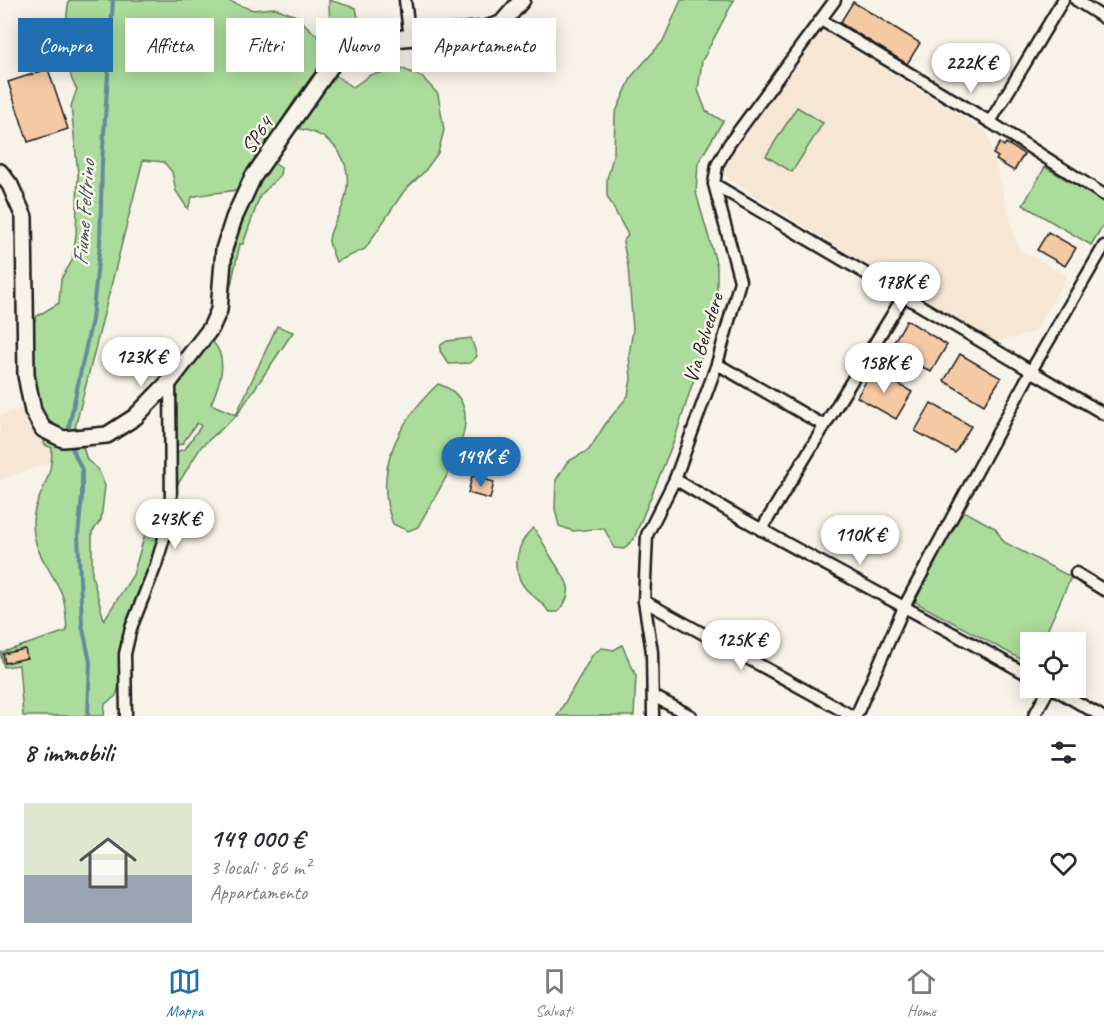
<!DOCTYPE html>
<html lang="it">
<meta charset="utf-8">
<style>
body{margin:0;font-family:Caveat,sans-serif;background:#f7f7f7;color:#2b2b33;height:100vh;display:flex;flex-direction:column;font-size:22px;white-space:nowrap}
*{box-sizing:border-box;margin:0}
p{font-size:20px;color:#7c7c81}
.icon{flex:none;width:33px;height:33px;fill:none;stroke:currentColor;stroke-width:2;stroke-linecap:round;stroke-linejoin:round}
.map{position:relative;height:716px;overflow:hidden}
.panel{display:flex;flex-direction:column;background:#fff;flex:1}
.panel>*{flex:none}
.hud{position:absolute;left:18px;top:18px;width:600px;height:54px;display:flex;gap:12px}
.fabs{position:absolute;left:1020px;top:632px;display:grid;gap:12px}
.fabs a{display:grid;place-items:center;width:66px;height:66px;border-radius:0px;background:#fff;box-shadow:0 3px 15px #0003;font-size:30px}
.price{position:absolute;translate:-50% -51px;padding:0 14px;border-radius:21px;background:#fff;color:#222;font-size:20px;line-height:39px;filter:drop-shadow(0 2px 3px #0008)}
.price::after{content:'';position:absolute;left:50%;top:36px;width:18px;height:14px;margin-left:-9px;background:inherit;clip-path:polygon(0 0,100% 0,50% 100%)}
.price.current{background:#1f6fb2;color:#fff}
ul{padding:0;list-style:none}
li{display:flex;align-items:center;gap:18px;height:150px;padding:0 24px}
li+li{border-top:2px solid #e1e1e2}
li span{display:grid;place-items:center;flex:none;width:168px;height:120px;border-radius:0px;color:#555}
li>.icon{margin-inline-start:auto}
span .icon{width:72px;height:72px;fill:#fffc;stroke-width:1}
li b{font-size:26px}
h2{display:flex;justify-content:space-between;align-items:center;height:72px;padding:0 24px;font-size:26px}
.chip{padding:0 21px;border-radius:0px;background:#fff;box-shadow:0 3px 15px #0003;font-size:21px;line-height:54px}
.chip.current{background:#1f6fb2;color:#fff}
.tab-bar{display:flex;justify-content:space-around;align-items:center;height:84px;border-top:2px solid #e1e1e2;background:#fff;font-size:16px;color:#7c7c81}
.tab-bar a{display:grid;justify-items:center;gap:3px}
.tab-bar .current{color:#1f6fb2}
.map>svg:first-child{display:block}
.built{fill:#f6e6d4}
.green{fill:#abdc9c;stroke:#647c5c;stroke-width:1.5}
.lines{fill:none;stroke-linecap:round;stroke-linejoin:round}
.stream{stroke:#638b9e;stroke-width:4}
.building{fill:#f5c9a4;stroke:#1c1c1c;stroke-width:1.5}
.street-casing{stroke:#1c1c1c;stroke-width:15}
.secondary-casing{stroke:#1c1c1c;stroke-width:20}
.street{stroke:#f7f3e8;stroke-width:10}
.secondary{stroke:#f7f3e8;stroke-width:15}
.labels{text-anchor:middle;dominant-baseline:central;stroke-width:5;stroke-linejoin:round;paint-order:stroke}
.street-label{font-size:21px;fill:#1c1c1c;stroke:#f7f3e8}
.water-label{font-size:22px;font-style:italic;fill:#40545d;stroke:#f7f3e8}
</style>
<div class="map">
<svg width="1104" height="716" viewBox="0 0 1104 716">
<rect width="100%" height="100%" fill="#f7f3e8"/>
<filter id="ink" filterUnits="userSpaceOnUse"><feTurbulence type="fractalNoise" baseFrequency=".0167" numOctaves="2"/><feDisplacementMap in="SourceGraphic" scale="12" xChannelSelector="R" yChannelSelector="G"/><feConvolveMatrix kernelMatrix="1 2 1 2 8 2 1 2 1" color-interpolation-filters="sRGB"/></filter>
<g filter="url(#ink)">
<g class="built">
<polygon points="822,30 987,132 1018,249 1067,276 1035,332 991,343 726,177 723,163"/>
<polygon points="23,408 30,429 46,439 44,444 53,448 50,462 0,480 0,415"/>
</g>
<g class="green">
<path d="M69 0H226L253 10 275 8 296 16 327 45 330 32 329 0 356 8 362 36C355 39 346 40 340 45 310 70 260 151 245 188 227 193 210 192 192 197L188 209 176 191 172 172 164 162 143 160 74 432C68 430 57 430 52 426 29 410 35 348 34 322L37 316 59 303 61 279 72 261 76 235 78 174 71 106 77 89C64 73 65 20 69 0Z"/>
<polygon points="681,0 734,0 702,61 698,90 706,111 723,121 698,163 696,193 717,266 717,307 675,438 634,538 624,549 614,548 604,528 573,531 559,526 555,509 556,480 567,462 589,450 606,423 628,396 631,379 629,355 633,329 628,266 623,242 628,235 607,196 607,179 614,153 615,114 632,76 663,41"/>
<path d="M403 69 422 77 438 94 444 130 438 153 424 172 404 191 365 249 336 262C334 256 329 246 329 240 330 228 339 216 343 205 357 163 336 133 294 128L332 73 353 87 370 75Z"/>
<polygon points="797,107 823,123 792,172 766,156"/>
<polygon points="268,162 273,162 281,168 280,175 260,196 243,244 240,244 226,308 227,248"/>
<polygon points="1045,167 1104,202 1104,224 1091,245 1023,205"/>
<path d="M277 326 293 332 237 415 201 447 178 484 175 452 185 449 201 426 197 423 182 444 177 445 174 381 212 341C230 359 219 385 211 404L236 415Z"/>
<polygon points="471,338 477,356 470,363 449,364 440,351 441,345 447,341"/>
<path d="M438 384C502 404 435 493 418 527L408 531 393 524C372 470 399 421 438 384Z"/>
<path d="M46 439 83 447 87 460 98 469 105 486 101 520 92 532V575L104 620 133 575 149 520 167 500 158 547 116 696 105 704 104 716H23L19 665 4 667 0 653 67 631C66 619 66 605 62 594 50 566 34 556 33 523 33 507 40 498 45 484 50 474 52 459 52 448L43 444Z"/>
<polygon points="962,510 995,528 1004,542 1071,577 1042,642 1030,642 1030,664 915,602"/>
<path d="M533 528C541 537 545 547 551 557 564 579 579 588 558 612H549C543 602 533 597 526 589 510 571 517 542 533 528Z"/>
<polygon points="622,645 636,676 634,716 557,716 593,654 602,648 614,650"/>
</g>
<g class="lines">
<g class="stream">
<polyline points="69,426 92,319 100,244 102,163 113,0"/>
<polyline points="71,446 82,470 82,497 78,535 82,624 90,662 88,714"/>
</g>
</g>
<g class="building">
<polygon points="853,2 920,43 907,64 840,23"/>
<polygon points="48,69 68,129 28,142 8,82"/>
<polygon points="1000,143 1004,146 1006,143 1024,154 1014,171 996,160 998,157 993,154"/>
<polygon points="1048,232 1076,248 1065,266 1037,250"/>
<polygon points="907,320 947,345 931,372 890,348"/>
<polygon points="960,354 1001,378 984,405 944,381"/>
<polygon points="873,369 912,392 896,419 857,397"/>
<polygon points="931,403 971,426 955,453 915,431"/>
<polygon points="472,476 494,482 490,499 468,493"/>
<polygon points="25,649 27,658 5,663 3,654"/>
</g>
<g class="lines">
<defs>
<g id="street">
<polyline points="405,0 410,38"/>
<polyline points="1076,0 1104,18"/>
<polyline points="821,20 990,122 1104,195"/>
<polyline points="990,122 1063,0"/>
<polyline points="714,184 1104,414"/>
<polyline points="717,364 823,425"/>
<path d="M675 479C791 550 913 609 1030 676"/>
<polyline points="761,530 903,297"/>
<polyline points="1076,573 1104,590"/>
<polyline points="644,601 852,716"/>
<polyline points="1051,687 1101,716"/>
<polyline points="655,697 691,716"/>
<polyline points="126,716 125,654 131,628 156,565 171,514 170,381"/>
<polyline points="653,716 652,652 644,601 647,535 675,479 717,364 740,281 714,184 717,165 729,144 835,0"/>
<polyline points="856,716 905,605 1031,371 1104,246"/>
<polyline points="1034,716 1050,687"/>
</g>
<polyline id="secondary" points="0,172 10,185 24,217 26,375 33,411 43,429 63,439 107,435 135,417 170,381 211,328 219,310 224,249 234,218 253,177 340,53 359,43 485,29 501,24 522,0"/>
</defs>
<use href="#street" class="street-casing"/>
<use href="#secondary" class="secondary-casing"/>
<use href="#street" class="street"/>
<use href="#secondary" class="secondary"/>
</g>
</g>
<g class="labels">
<g class="street-label">
<text transform="translate(257 135) rotate(-55)">SP64</text>
<text transform="translate(703 338) rotate(-73)">Via Belvedere</text>
</g>
<g class="water-label">
<text transform="translate(84 213) rotate(-86)">Fiume Feltrino</text>
</g>
</g>
</svg>
<div class="fabs">
<a><svg class="icon" aria-label="locate" viewBox="0 0 24 24"><circle cx="12" cy="12" r="6"/><path d="M12 2v4M12 18v4M2 12h4M18 12h4"/></svg></a>
</div>
<b class="price" style="left:971px;top:94px">222K €</b>
<b class="price" style="left:901px;top:313px">178K €</b>
<b class="price" style="left:141px;top:388px">123K €</b>
<b class="price" style="left:884px;top:394px">158K €</b>
<b class="price current" style="left:481px;top:488px">149K €</b>
<b class="price" style="left:175px;top:550px">243K €</b>
<b class="price" style="left:860px;top:566px">110K €</b>
<b class="price" style="left:741px;top:671px">125K €</b>
<div class="hud">
<a class="chip current">Compra</a>
<a class="chip">Affitta</a>
<a class="chip">Filtri</a>
<a class="chip">Nuovo</a>
<a class="chip">Appartamento</a>
</div>
</div>
<section class="panel">
<h2>8 immobili<svg class="icon" aria-label="filters" viewBox="0 0 24 24"><path d="M4 7h16M4 17h16"/><circle cx="9" cy="7" r="2"/><circle cx="15" cy="17" r="2"/></svg></h2>
<ul>
<li><span style="background:linear-gradient(#dfe7d0 60%,#9aa5b1 0)"><svg class="icon" aria-label="home" viewBox="0 0 24 24"><path d="M3 11l9-7 9 7M6 9v11h12V9"/></svg></span><div><b>149 000 €</b><p>3 locali · 86 m²</p><p>Appartamento</p></div><svg class="icon" aria-label="heart" viewBox="0 0 24 24"><path d="M12 20l-8-8c-3-5 5-10 8-4 3-6 11-1 8 4z"/></svg></li>
</ul>
</section>
<nav class="tab-bar">
<a class="current"><svg class="icon" aria-label="map" viewBox="0 0 24 24"><path d="M3 6l6-2 6 2 6-2v14l-6 2-6-2-6 2zM9 4v14M15 6v14"/></svg>Mappa</a>
<a><svg class="icon" aria-label="saved" viewBox="0 0 24 24"><path d="M7 4h10v16l-5-4-5 4z"/></svg>Salvati</a>
<a><svg class="icon" aria-label="home" viewBox="0 0 24 24"><path d="M3 11l9-7 9 7M6 9v11h12V9"/></svg>Home</a>
</nav>
